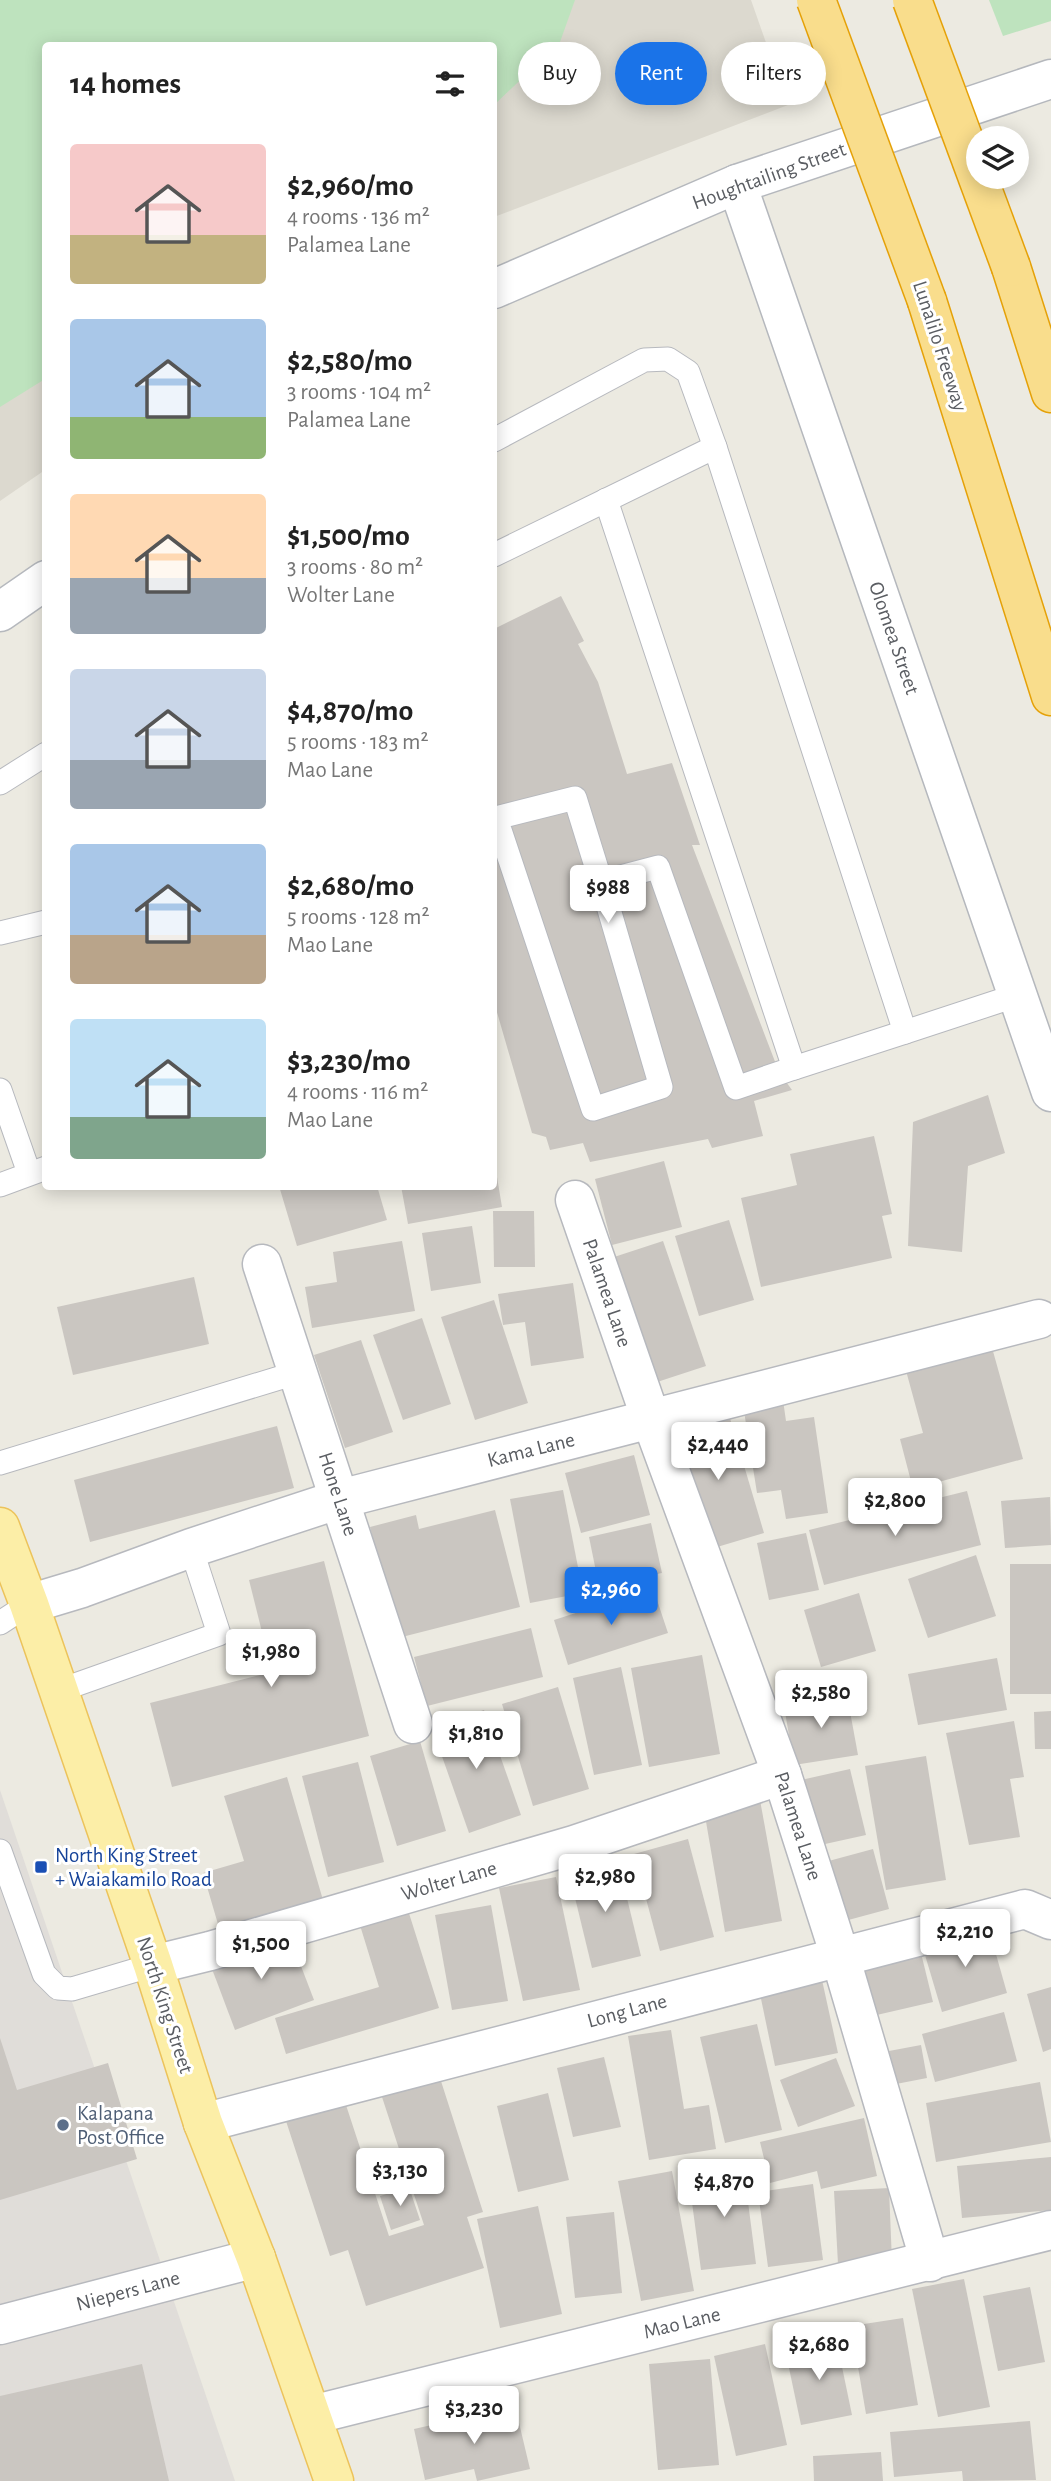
<!DOCTYPE html>
<meta charset="utf-8">
<style>
body{margin:0;font-family:"Alegreya Sans",sans-serif;background:#f6f6f6;color:#222;height:100vh;display:flex;flex-direction:column;font-size:26px;white-space:nowrap}
*{box-sizing:border-box;margin:0}
p{font-size:23px;color:#767676}
.icon{flex:none;width:38px;height:38px;fill:none;stroke:currentColor;stroke-width:2;stroke-linecap:round;stroke-linejoin:round}
.map{position:relative;flex:1;overflow:hidden}
.drawer{position:absolute;left:42px;top:42px;width:455px;height:1148px;display:flex;flex-direction:column;background:#fff;border-radius:7px;box-shadow:0 4px 18px #0003}
.drawer>*{flex:none}
.hud{position:absolute;left:518px;top:42px;width:427px;height:63px;display:flex;gap:14px}
.controls{position:absolute;left:966px;top:126px;display:grid;gap:14px}
.controls a{display:grid;place-items:center;width:63px;height:63px;border-radius:50%;background:#fff;box-shadow:0 4px 18px #0003;font-size:35px}
.price{position:absolute;translate:-50% -60px;padding:0 16px;border-radius:7px;background:#fff;color:#222;font-size:23px;line-height:46px;filter:drop-shadow(0 2px 4px #0008)}
.price::after{content:'';position:absolute;left:50%;top:42px;width:21px;height:16px;margin-left:-10px;background:inherit;clip-path:polygon(0 0,100% 0,50% 100%)}
.price.on{background:#1a73e8;color:#fff}
ul{padding:0;list-style:none}
li{display:flex;align-items:center;gap:21px;height:175px;padding:0 28px}
li span{display:grid;place-items:center;flex:none;width:196px;height:140px;border-radius:7px;color:#555}
li>.icon{margin-inline-start:auto}
span .icon{width:84px;height:84px;fill:#fffc;stroke-width:1}
li b{font-size:30px}
h2{display:flex;justify-content:space-between;align-items:center;height:84px;padding:0 28px;font-size:30px}
.chip{padding:0 24px;border-radius:32px;background:#fff;box-shadow:0 4px 18px #0003;font-size:24px;line-height:63px}
.chip.on{background:#1a73e8;color:#fff}
.map>svg:first-child{display:block}
.industrial{fill:#e0ddd9}
.education{fill:#dcd9cf}
.green{fill:#bee3be}
.building{fill:#cac6c1}
.lines{fill:none;stroke-linecap:round;stroke-linejoin:round}
.lane-casing{stroke:#b7b9be;stroke-width:25}
.street-casing{stroke:#b7b9be;stroke-width:41}
.secondary-casing{stroke:#b5b8bd;stroke-width:41}
.primary-casing{stroke:#ecc35b;stroke-width:41}
.highway-casing{stroke:#e5a108;stroke-width:41}
.lane{stroke:#fff;stroke-width:23}
.street{stroke:#fff;stroke-width:38}
.secondary{stroke:#fff;stroke-width:38}
.primary{stroke:#fceea7;stroke-width:38}
.highway{stroke:#f9dd8c;stroke-width:38}
.highway-bridge-casing{stroke:#e5a108;stroke-width:41;stroke-linecap:butt}
.highway-bridge{stroke:#f9dd8c;stroke-width:38}
.transit-dot{fill:#1a4fb4;stroke:#fff;stroke-width:2.5}
.service-dot{fill:#5c6f8a;stroke:#fff;stroke-width:2.5}
.labels{text-anchor:middle;dominant-baseline:central;stroke-width:6;stroke-linejoin:round;paint-order:stroke}
.street-label{font-size:21px;fill:#5a5d62;stroke:#fff}
.transit-label{font-size:21px;fill:#164399;stroke:#fff;text-anchor:start}
.service-label{font-size:21px;fill:#4e5e75;stroke:#fff;text-anchor:start}
</style>
<div class="map">
<svg width="1051" height="2481" viewBox="0 0 1051 2481">
<rect width="100%" height="100%" fill="#eceae1"/>
<polygon class="industrial" points="0,1790 235,2481 0,2481"/>
<polygon class="education" points="0,0 751,0 788,105 494,217 494,46 46,46 45,470 0,501"/>
<g class="green">
<polygon points="0,0 575,0 560,42 494,105 494,46 46,46 45,379 0,407"/>
<polygon points="989,0 1051,0 1051,21 1003,36"/>
</g>
<g class="building">
<polygon points="561,596 584,641 578,644 598,682 627,774 672,763 700,845 692,845 779,1072 792,1090 754,1101 763,1136 712,1148 708,1139 590,1162 583,1143 550,1150 546,1137 532,1133 494,1002 494,629"/>
<polygon points="988,1095 1005,1153 968,1166 962,1252 908,1246 913,1122"/>
<polygon points="874,1136 892,1214 882,1216 892,1258 761,1287 741,1198 797,1185 790,1154"/>
<polygon points="664,1161 682,1227 612,1245 595,1179"/>
<polygon points="495,1165 502,1207 408,1224 401,1186 494,1186"/>
<polygon points="279,1186 377,1186 387,1220 297,1246"/>
<polygon points="493,1211 534,1211 535,1267 494,1267"/>
<polygon points="729,1220 754,1300 699,1316 675,1236"/>
<polygon points="472,1226 481,1283 431,1291 422,1233"/>
<polygon points="402,1241 415,1311 312,1328 305,1287 337,1282 333,1252"/>
<polygon points="663,1241 706,1366 651,1384 608,1259"/>
<polygon points="194,1277 209,1344 73,1375 57,1307"/>
<polygon points="573,1283 584,1358 531,1366 525,1322 503,1325 498,1294"/>
<polygon points="494,1300 528,1403 475,1420 441,1317"/>
<polygon points="422,1318 451,1404 403,1420 373,1335"/>
<polygon points="361,1340 393,1432 345,1448 314,1355"/>
<polygon points="991,1344 1023,1459 913,1489 900,1439 923,1433 905,1367"/>
<polygon points="783,1400 786,1421 814,1417 828,1513 786,1519 781,1490 757,1493 743,1405"/>
<polygon points="729,1415 764,1533 707,1550 672,1432"/>
<polygon points="277,1426 294,1488 90,1542 74,1480"/>
<polygon points="634,1455 650,1515 581,1533 565,1473"/>
<polygon points="563,1490 583,1593 530,1603 510,1499"/>
<polygon points="967,1491 981,1545 824,1585 809,1530"/>
<polygon points="1050,1497 1051,1545 1005,1548 1001,1501"/>
<polygon points="495,1510 520,1607 398,1638 370,1527 416,1515 419,1529"/>
<polygon points="651,1523 662,1573 599,1586 589,1537"/>
<polygon points="806,1533 819,1590 769,1600 757,1543"/>
<polygon points="976,1555 996,1616 928,1638 908,1579"/>
<polygon points="324,1561 369,1736 172,1787 150,1703 272,1672 249,1580"/>
<rect x="1010" y="1564" width="41" height="130"/>
<polygon points="653,1588 668,1633 568,1665 554,1620"/>
<polygon points="859,1593 876,1651 821,1667 804,1610"/>
<polygon points="531,1628 543,1677 427,1706 414,1657"/>
<polygon points="702,1655 720,1754 649,1767 631,1668"/>
<polygon points="997,1658 1007,1710 918,1725 908,1674"/>
<polygon points="621,1667 642,1765 594,1775 573,1678"/>
<polygon points="558,1687 589,1789 533,1806 502,1704"/>
<polygon points="847,1695 858,1755 794,1765 784,1706"/>
<polygon points="484,1710 521,1815 469,1833 432,1728"/>
<polygon points="1051,1711 1051,1749 1035,1749 1034,1712"/>
<polygon points="1014,1721 1024,1777 1010,1779 1020,1837 969,1845 946,1733"/>
<polygon points="420,1741 446,1831 397,1846 370,1756"/>
<polygon points="926,1756 946,1880 886,1890 865,1766"/>
<polygon points="358,1762 384,1862 328,1877 302,1776"/>
<polygon points="850,1769 866,1835 816,1846 801,1780"/>
<polygon points="287,1777 323,1900 220,1931 203,1873 244,1861 224,1796"/>
<polygon points="760,1800 782,1921 725,1932 704,1810"/>
<polygon points="688,1839 714,1937 660,1951 634,1854"/>
<polygon points="873,1849 889,1909 841,1922 825,1862"/>
<polygon points="618,1861 641,1956 592,1968 569,1873"/>
<polygon points="556,1877 580,1990 523,2001 499,1888"/>
<polygon points="491,1905 508,2001 452,2010 435,1915"/>
<polygon points="407,1907 439,2008 286,2054 275,2018 379,1987 359,1922"/>
<polygon points="988,1926 1007,1993 942,2012 922,1945"/>
<polygon points="288,1932 314,2000 235,2030 209,1961"/>
<polygon points="921,1953 933,2002 868,2017 857,1968"/>
<polygon points="822,1980 838,2053 775,2066 760,1994"/>
<polygon points="1051,1987 1051,2049 1043,2052 1027,1994"/>
<polygon points="1004,2012 1017,2061 935,2082 922,2034"/>
<polygon points="757,2024 782,2130 725,2143 700,2037"/>
<polygon points="671,2030 684,2109 709,2105 716,2149 649,2160 628,2036"/>
<polygon points="0,2038 17,2090 108,2063 137,2159 0,2200"/>
<polygon points="921,2045 927,2078 896,2084 889,2051"/>
<polygon points="604,2057 621,2127 573,2137 557,2068"/>
<polygon points="836,2058 855,2106 798,2127 780,2080"/>
<polygon points="440,2078 483,2212 467,2217 484,2268 366,2306 348,2250 330,2256 286,2121 345,2102 389,2236 424,2225 382,2097"/>
<polygon points="1040,2082 1051,2142 936,2162 926,2103"/>
<polygon points="548,2093 569,2180 518,2192 497,2106"/>
<polygon points="864,2118 877,2176 821,2189 817,2171 770,2183 760,2142"/>
<polygon points="1051,2157 1051,2210 962,2218 957,2166"/>
<polygon points="743,2163 756,2264 701,2270 691,2195 706,2193 703,2168"/>
<polygon points="672,2171 694,2291 641,2301 618,2181"/>
<polygon points="813,2184 823,2260 768,2267 758,2192"/>
<polygon points="409,2187 420,2220 391,2230 380,2196"/>
<polygon points="889,2188 892,2262 838,2264 834,2191"/>
<polygon points="538,2206 562,2314 500,2328 477,2219"/>
<polygon points="614,2212 622,2293 575,2298 566,2217"/>
<polygon points="964,2279 990,2407 938,2417 912,2289"/>
<polygon points="1030,2287 1045,2362 998,2371 983,2296"/>
<polygon points="903,2318 918,2405 866,2414 851,2326"/>
<polygon points="836,2338 852,2415 801,2425 785,2349"/>
<polygon points="765,2344 787,2445 736,2456 714,2356"/>
<polygon points="710,2359 719,2465 658,2470 649,2364"/>
<polygon points="142,2364 169,2481 0,2481 0,2396"/>
<polygon points="515,2406 530,2469 477,2481 474,2469 425,2480 414,2429"/>
<polygon points="1030,2421 1036,2480 963,2481 962,2471 894,2477 890,2432"/>
<polygon points="881,2452 883,2481 814,2481 813,2456"/>
</g>
<g class="lines">
<defs>
<g id="lane">
<polyline points="494,440 644,360 668,359 688,372 715,447"/>
<polyline points="606,500 794,1068 905,1032"/>
<polyline points="494,555 715,447 905,1032 1018,995"/>
<polyline points="0,783 46,754"/>
<polyline points="601,882 661,1087 593,1109 496,818 575,798 601,882 658,867 736,1088 794,1068"/>
<polyline points="0,933 46,922"/>
<polyline points="0,1090 29,1173"/>
<polyline points="0,1185 46,1168"/>
<polyline points="0,1463 299,1372"/>
<polyline points="0,1623 29,1604"/>
<polyline points="58,1691 219,1634 191,1548"/>
<polyline points="0,1851 44,1974 58,1988 72,1989 153,1965"/>
</g>
<g id="street">
<polyline points="575,1200 651,1419 782,1775 840,1956 930,2262"/>
<polyline points="262,1264 413,1724"/>
<polyline points="29,1604 82,1588 191,1548 340,1499 1039,1319"/>
<polyline points="153,1965 210,1951 574,1845 782,1775"/>
<polyline points="203,2123 1025,1909 1051,1920"/>
<polyline points="0,2325 256,2258"/>
<polyline points="312,2415 1051,2230"/>
</g>
<g id="secondary">
<polyline points="737,184 1051,1092"/>
<polyline points="494,289 737,184 1051,79"/>
<polyline points="0,612 46,580"/>
</g>
<polyline id="primary" points="0,1527 29,1604 153,1965 203,2123 256,2258 334,2481"/>
<g id="highway">
<polyline points="1011,267 1051,393"/>
<polyline points="927,301 1051,696"/>
</g>
</defs>
<use href="#lane" class="lane-casing"/>
<use href="#street" class="street-casing"/>
<use href="#secondary" class="secondary-casing"/>
<use href="#primary" class="primary-casing"/>
<use href="#highway" class="highway-casing"/>
<use href="#lane" class="lane"/>
<use href="#street" class="street"/>
<use href="#secondary" class="secondary"/>
<use href="#primary" class="primary"/>
<use href="#highway" class="highway"/>
<defs>
<g id="highway-bridge">
<polyline points="816,0 927,301"/>
<polyline points="912,0 1011,267"/>
</g>
</defs>
<use href="#highway-bridge" class="highway-bridge-casing"/>
<use href="#highway-bridge" class="highway-bridge"/>
</g>
<rect class="transit-dot" x="34" y="1860" width="14" height="14" rx="3.5"/>
<circle class="service-dot" cx="63" cy="2125" r="7"/>
<g class="labels">
<g class="street-label">
<text transform="translate(769 176) rotate(-20)">Houghtailing Street</text>
<text transform="translate(940 346) rotate(72)">Lunalilo Freeway</text>
<text transform="translate(894 638) rotate(71)">Olomea Street</text>
<text transform="translate(607 1293) rotate(71)">Palamea Lane</text>
<text transform="translate(531 1450) rotate(-14)">Kama Lane</text>
<text transform="translate(338 1494) rotate(72)">Hone Lane</text>
<text transform="translate(798 1826) rotate(72)">Palamea Lane</text>
<text transform="translate(449 1881) rotate(-16)">Wolter Lane</text>
<text transform="translate(165 2005) rotate(72)">North King Street</text>
<text transform="translate(627 2011) rotate(-15)">Long Lane</text>
<text transform="translate(128 2291) rotate(-15)">Niepers Lane</text>
<text transform="translate(682 2323) rotate(-14)">Mao Lane</text>
</g>
<g class="transit-label">
<text x="55" y="1855">North King Street<tspan x="55" dy="24">+ Waiakamilo Road</tspan></text>
</g>
<g class="service-label">
<text x="77" y="2113">Kalapana<tspan x="77" dy="24">Post Office</tspan></text>
</g>
</g>
</svg>
<div class="controls">
<a><svg class="icon" aria-label="layers" viewBox="0 0 24 24"><path d="M12 4l9 5-9 5-9-5zM3 14l9 5 9-5"/></svg></a>
</div>
<b class="price" style="left:608px;top:925px">$988</b>
<b class="price" style="left:718px;top:1482px">$2,440</b>
<b class="price" style="left:895px;top:1538px">$2,800</b>
<b class="price on" style="left:611px;top:1627px">$2,960</b>
<b class="price" style="left:271px;top:1689px">$1,980</b>
<b class="price" style="left:821px;top:1730px">$2,580</b>
<b class="price" style="left:476px;top:1771px">$1,810</b>
<b class="price" style="left:605px;top:1914px">$2,980</b>
<b class="price" style="left:965px;top:1969px">$2,210</b>
<b class="price" style="left:261px;top:1981px">$1,500</b>
<b class="price" style="left:400px;top:2208px">$3,130</b>
<b class="price" style="left:724px;top:2219px">$4,870</b>
<b class="price" style="left:819px;top:2382px">$2,680</b>
<b class="price" style="left:474px;top:2446px">$3,230</b>
<div class="hud">
<a class="chip">Buy</a>
<a class="chip on">Rent</a>
<a class="chip">Filters</a>
</div>
<section class="drawer">
<h2>14 homes<svg class="icon" aria-label="filters" viewBox="0 0 24 24"><path d="M4 7h16M4 17h16"/><circle cx="9" cy="7" r="2"/><circle cx="15" cy="17" r="2"/></svg></h2>
<ul>
<li><span style="background:linear-gradient(#f6c9c9 65%,#c2b280 0)"><svg class="icon" aria-label="home" viewBox="0 0 24 24"><path d="M3 11l9-7 9 7M6 9v11h12V9"/></svg></span><div><b>$2,960/mo</b><p>4 rooms · 136 m²</p><p>Palamea Lane</p></div></li>
<li><span style="background:linear-gradient(#a9c7e8 70%,#8fb573 0)"><svg class="icon" aria-label="home" viewBox="0 0 24 24"><path d="M3 11l9-7 9 7M6 9v11h12V9"/></svg></span><div><b>$2,580/mo</b><p>3 rooms · 104 m²</p><p>Palamea Lane</p></div></li>
<li><span style="background:linear-gradient(#ffd9b3 60%,#9aa5b1 0)"><svg class="icon" aria-label="home" viewBox="0 0 24 24"><path d="M3 11l9-7 9 7M6 9v11h12V9"/></svg></span><div><b>$1,500/mo</b><p>3 rooms · 80 m²</p><p>Wolter Lane</p></div></li>
<li><span style="background:linear-gradient(#c9d6e8 65%,#9aa5b1 0)"><svg class="icon" aria-label="home" viewBox="0 0 24 24"><path d="M3 11l9-7 9 7M6 9v11h12V9"/></svg></span><div><b>$4,870/mo</b><p>5 rooms · 183 m²</p><p>Mao Lane</p></div></li>
<li><span style="background:linear-gradient(#a9c7e8 65%,#b9a48a 0)"><svg class="icon" aria-label="home" viewBox="0 0 24 24"><path d="M3 11l9-7 9 7M6 9v11h12V9"/></svg></span><div><b>$2,680/mo</b><p>5 rooms · 128 m²</p><p>Mao Lane</p></div></li>
<li><span style="background:linear-gradient(#bfe0f5 70%,#7fa58c 0)"><svg class="icon" aria-label="home" viewBox="0 0 24 24"><path d="M3 11l9-7 9 7M6 9v11h12V9"/></svg></span><div><b>$3,230/mo</b><p>4 rooms · 116 m²</p><p>Mao Lane</p></div></li>
</ul>
</section>
</div>
